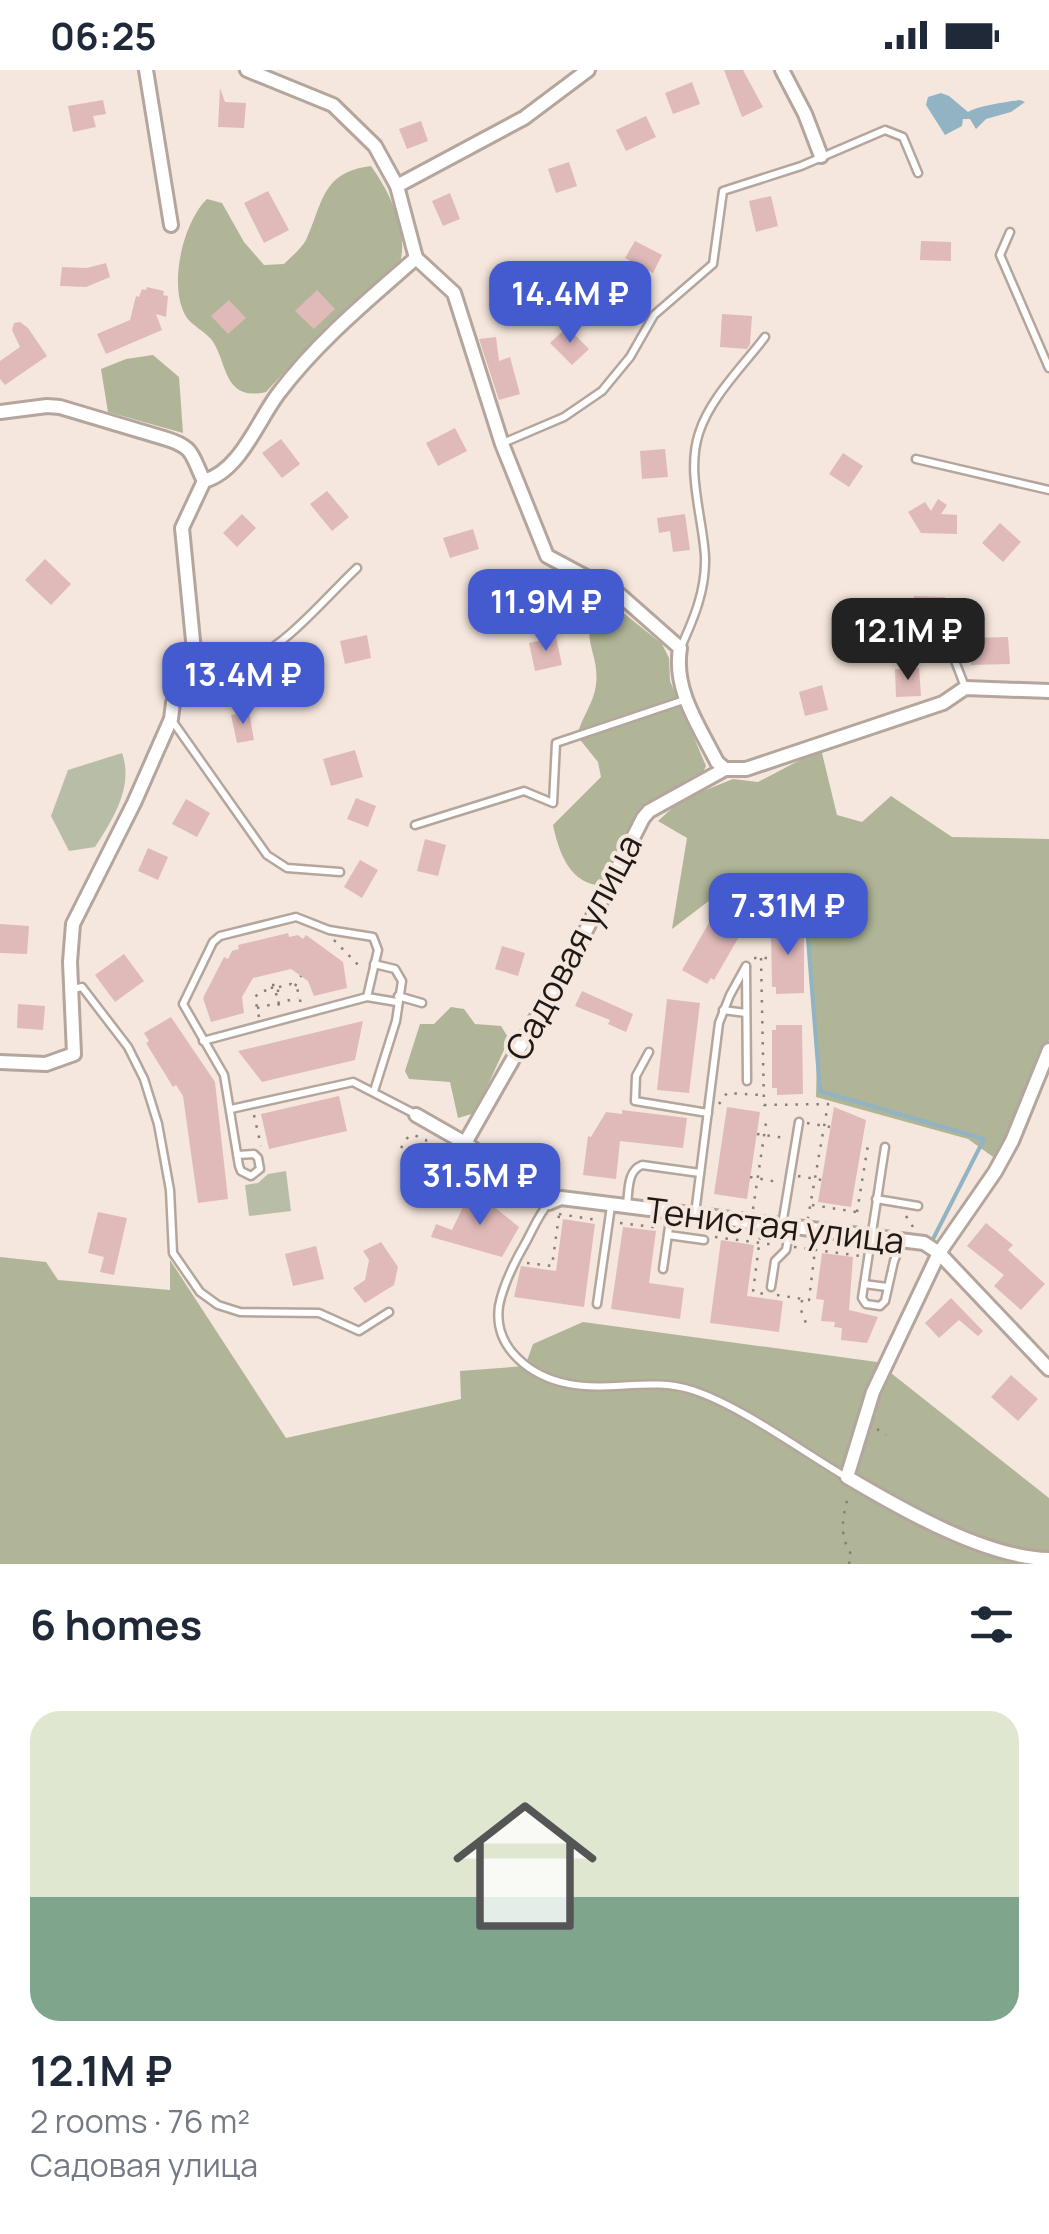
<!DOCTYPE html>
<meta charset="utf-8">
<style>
body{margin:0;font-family:Manrope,sans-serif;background:#f2f2f3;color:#1f2937;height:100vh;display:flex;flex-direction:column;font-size:38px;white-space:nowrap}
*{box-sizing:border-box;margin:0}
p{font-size:32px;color:#747a83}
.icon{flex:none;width:55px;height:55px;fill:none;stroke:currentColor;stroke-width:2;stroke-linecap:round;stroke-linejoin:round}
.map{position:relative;height:1494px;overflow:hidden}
.details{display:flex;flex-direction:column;background:#fff;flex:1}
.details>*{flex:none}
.price{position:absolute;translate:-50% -85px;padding:0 22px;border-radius:20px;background:#445bcf;color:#fff;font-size:32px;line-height:65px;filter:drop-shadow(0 2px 5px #0008)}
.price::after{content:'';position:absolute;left:50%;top:60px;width:30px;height:22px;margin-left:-15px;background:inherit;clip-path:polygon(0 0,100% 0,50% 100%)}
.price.active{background:#222;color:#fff}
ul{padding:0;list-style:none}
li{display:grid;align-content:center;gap:20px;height:530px;padding:0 30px}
li span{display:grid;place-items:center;height:310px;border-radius:30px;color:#555}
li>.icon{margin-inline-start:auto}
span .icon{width:180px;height:180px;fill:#fffc;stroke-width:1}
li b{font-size:42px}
h2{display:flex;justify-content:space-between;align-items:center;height:120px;padding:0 30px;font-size:42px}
.status{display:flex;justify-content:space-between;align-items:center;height:70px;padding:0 50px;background:#fff;direction:ltr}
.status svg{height:28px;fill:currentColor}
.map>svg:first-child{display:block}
.green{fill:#b8bda8}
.forest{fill:#afb596}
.water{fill:#92b3c4}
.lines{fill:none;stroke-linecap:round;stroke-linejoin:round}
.stream{stroke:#92b3c4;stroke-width:4}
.building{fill:#e0bab9}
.lane-casing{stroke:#b4a69d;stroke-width:11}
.street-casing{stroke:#b4a69d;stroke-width:18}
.path{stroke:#887f79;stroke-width:2.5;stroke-dasharray:2.5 8;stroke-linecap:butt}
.lane{stroke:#fff;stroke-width:6}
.street{stroke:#fff;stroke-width:12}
.labels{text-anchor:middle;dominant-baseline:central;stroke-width:8;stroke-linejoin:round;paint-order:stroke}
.street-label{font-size:35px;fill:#1e1916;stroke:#f5e7dd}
</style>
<div class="status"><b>06:25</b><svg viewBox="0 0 49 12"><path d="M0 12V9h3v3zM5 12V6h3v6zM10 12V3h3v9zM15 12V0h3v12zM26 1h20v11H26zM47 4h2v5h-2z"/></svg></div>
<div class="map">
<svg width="1049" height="1494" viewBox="0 0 1049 1494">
<rect width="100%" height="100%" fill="#f5e7dd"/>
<g class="green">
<path d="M122 683C134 716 113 749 95 777L69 781 51 746 68 700Z"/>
<polygon points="286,1101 291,1141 249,1146 245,1115 258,1113 268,1104"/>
</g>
<g class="forest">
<path d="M371 96C389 121 409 161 400 193L326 257 266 322C222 332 228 291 211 269 204 261 193 256 187 248 167 218 183 152 207 129L222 133 244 172 264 195 284 194C291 187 301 179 306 170 323 134 321 102 371 96Z"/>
<polygon points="153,285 179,307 183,363 108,342 101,299 126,289"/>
<path d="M597 531 621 541 662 574 669 588 670 611 706 696 701 707 687 710 637 744 604 808 596 815C568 810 558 779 553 755L601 707 598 692 577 666C581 648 594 633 596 615 600 581 578 571 597 531Z"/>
<polygon points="821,679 837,745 862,752 891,726 952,767 1049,769 1049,970 1029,1007 996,1089 968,1069 816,1027 817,984 806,847 714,827 672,859 687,768 658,751 681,730 733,709 758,712"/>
<polygon points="451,937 464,939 475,954 501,956 509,969 475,1043 458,1048 450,1012 409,1009 405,1001 420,954 434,954"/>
<polygon points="0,1187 46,1192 58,1210 170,1220 170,1190 286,1368 461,1329 460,1301 525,1296 533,1274 583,1252 877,1292 1049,1428 1049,1494 0,1494"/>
</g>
<path class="water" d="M941 23 949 26 968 42C977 36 1007 32 1020 30L1025 32 1011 42 986 49 976 59 970 49H963L962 56 945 65 926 35 928 27Z"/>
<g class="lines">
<polyline class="stream" points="806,844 820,1021 984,1069 932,1171"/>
</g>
<g class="building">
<polygon points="724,0 743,0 763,37 742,47"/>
<polygon points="692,12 700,34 673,44 665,23"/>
<polygon points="220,18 225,32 246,33 244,58 218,57"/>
<polygon points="103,30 106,44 93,46 96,57 73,62 68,36"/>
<polygon points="646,46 656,67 626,81 616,60"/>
<polygon points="421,51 428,71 407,79 399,59"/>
<polygon points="569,92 577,116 556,123 548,99"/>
<polygon points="268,121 289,160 264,173 244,133"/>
<polygon points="450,123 460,149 443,156 432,131"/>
<polygon points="771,126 778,156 756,162 749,131"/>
<polygon points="635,171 662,185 653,203 625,188"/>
<polygon points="921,171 951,172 951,191 920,190"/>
<polygon points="106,193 110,207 86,217 60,216 62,197 87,198"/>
<polygon points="147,217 164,221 163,225 168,226 166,247 156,244 162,260 106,284 97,264 130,250 136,226 139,227 142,219 146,220"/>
<polygon points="317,220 335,239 314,259 295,241"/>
<polygon points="229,230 246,248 228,264 211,246"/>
<polygon points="722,244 752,246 750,274 747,279 720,277"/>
<polygon points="20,252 28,258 47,286 5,315 0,309 0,291 20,277 12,260 14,253"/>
<polygon points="567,257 589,279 572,295 550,273"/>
<polygon points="496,267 499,291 510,287 520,324 499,330 479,269"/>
<polygon points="455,358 467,381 438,396 426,373"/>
<polygon points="281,369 300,394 282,408 262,383"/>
<polygon points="665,379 668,407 642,409 640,381"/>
<polygon points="843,383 863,396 849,417 829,404"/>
<polygon points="327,421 349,447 332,461 310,434"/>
<polygon points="938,429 947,435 941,444 957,445 957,464 921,463 908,442 925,432 931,441"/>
<polygon points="242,444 256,458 237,477 223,463"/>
<polygon points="685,444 690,480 673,482 670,461 659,463 657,448"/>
<polygon points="1000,453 1021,472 1003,492 982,473"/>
<polygon points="473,459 479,479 450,488 443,468"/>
<polygon points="45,489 71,514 51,535 25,510"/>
<polygon points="914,526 945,527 945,543 914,542"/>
<polygon points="367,565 371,588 345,594 340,571"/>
<polygon points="556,567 562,595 535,601 529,573"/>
<polygon points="1008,567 1010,594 971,595 970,568"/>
<polygon points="919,598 921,626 896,627 895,599"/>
<polygon points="822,615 828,640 805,646 799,622"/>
<polygon points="249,642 254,670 237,673 231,645"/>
<polygon points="355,680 363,707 331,716 323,689"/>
<polygon points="356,728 376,736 368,757 347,749"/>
<polygon points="186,729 210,743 197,767 172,754"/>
<polygon points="425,769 446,775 438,806 417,801"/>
<polygon points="148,778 168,787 158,810 138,801"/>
<polygon points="360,790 378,800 362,828 344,817"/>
<polygon points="718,837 743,851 740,856 744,858 714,910 711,908 707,914 682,900"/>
<polygon points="775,852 804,852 804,923 776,924 776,917 772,917 771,858 775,858"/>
<polygon points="0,854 29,856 27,884 0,883"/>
<polygon points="288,863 289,867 298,865 303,869 306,865 343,892 347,918 314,926 308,911 291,899 253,908 242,927 244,943 211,952 203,928 224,887 228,889 232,881 239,879 238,875"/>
<polygon points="502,876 525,883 518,906 495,899"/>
<polygon points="124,884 144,911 115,932 95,905"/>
<polygon points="582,921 633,944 626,962 608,954 610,950 575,936"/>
<polygon points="667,929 700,933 689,1023 657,1020"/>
<polygon points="18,934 45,936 43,960 17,958"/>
<polygon points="171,947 215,1012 228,1129 198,1133 183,1026 176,1015 173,1017 146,973 149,971 144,963"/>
<polygon points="363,951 355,990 270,1010 262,1012 238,981"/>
<polygon points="776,955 802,955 803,1024 777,1025 777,1018 772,1018 772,960 776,960"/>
<polygon points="339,1026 347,1061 269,1079 261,1044"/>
<polygon points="727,1037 760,1042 747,1129 714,1124"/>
<polygon points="834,1037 866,1050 851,1137 818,1132"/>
<polygon points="622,1040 687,1048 683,1078 620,1071 616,1109 583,1105 588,1066 591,1067 606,1042 622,1044"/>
<polygon points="477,1123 519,1157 502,1187 431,1167 436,1154 452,1160 462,1139"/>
<polygon points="98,1142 127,1148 114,1205 100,1202 104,1187 88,1183"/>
<polygon points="563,1149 595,1154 584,1237 514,1227 521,1196 556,1201"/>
<polygon points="986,1153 1013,1175 1008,1180 1045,1214 1021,1240 994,1216 1004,1205 967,1176"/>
<polygon points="623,1157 656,1161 649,1213 684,1218 680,1249 611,1239"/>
<polygon points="721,1170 754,1175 747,1226 783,1231 779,1262 710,1253"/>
<polygon points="381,1172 398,1197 394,1215 365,1233 353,1218 365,1210 369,1190 363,1181"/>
<polygon points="316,1176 324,1209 293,1216 285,1184"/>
<polygon points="822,1183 853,1187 849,1240 878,1247 867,1273 841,1270 842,1258 834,1257 835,1252 821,1251 824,1230 816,1229"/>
<polygon points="951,1228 983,1261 978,1266 959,1250 939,1268 925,1253"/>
<polygon points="1011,1305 1038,1329 1018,1351 991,1327"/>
</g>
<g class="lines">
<defs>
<g id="lane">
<polyline points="1010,162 1000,185 1049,298"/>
<polyline points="503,373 564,347 602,321 630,287 654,245 713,194 723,121 801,96 885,60 903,67 918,103"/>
<polyline points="916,389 1049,420"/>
<polyline points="953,546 952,583 965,617"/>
<path d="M681 577C694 548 706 520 705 487 703 448 686 402 699 363 710 328 743 296 765 267"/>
<path d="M191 605C208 602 228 601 244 594 288 575 323 530 357 498"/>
<polyline points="171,649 267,785 287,798 340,802"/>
<polyline points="415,755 524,721 553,733 556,673 684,630"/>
<polyline points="746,897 747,1011"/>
<polyline points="73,919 82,917 128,977 144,1009 158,1054 170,1120 173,1183 200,1222 218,1235 240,1242 319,1243 359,1261 389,1242"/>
<polyline points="398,926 422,933"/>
<polyline points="723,940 746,943"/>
<polyline points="203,971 367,927 397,932"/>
<polyline points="649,982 636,1006 635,1031 708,1043"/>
<polyline points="374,1021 396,951 402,911 395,899 374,894"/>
<polyline points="231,1039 353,1012 415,1044"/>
<polyline points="885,1077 862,1228 866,1234 880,1236 885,1231 894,1191 902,1172"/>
<polyline points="237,1085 254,1084 258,1088 260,1099 251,1106 241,1101 239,1096 224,1005 183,934 213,872 220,866 296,847 329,860 373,867 378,880 367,927"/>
<polyline points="876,1129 918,1136"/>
<path d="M549 1133C539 1144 533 1159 526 1172 515 1191 503 1215 499 1236 493 1279 532 1307 569 1314 609 1322 652 1307 692 1320 739 1335 802 1381 846 1407"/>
<path d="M627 1134C629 1120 627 1101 642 1095L700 1103"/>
<polyline points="695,1144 719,953 730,925 746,896"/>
<polyline points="782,1155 799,1052"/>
<polyline points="668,1165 704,1170"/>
<polyline points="663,1199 671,1143"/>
<polyline points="864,1214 887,1217"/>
<polyline points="771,1217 775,1191 786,1180 790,1158"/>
<polyline points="597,1234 611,1136"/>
</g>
<g id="street">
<polyline points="146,0 171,155"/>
<path d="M247 0 333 35 375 76 397 116 416 188 454 223 502 374 547 486 620 525 680 578C673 620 699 656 717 692L725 699"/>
<polyline points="782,0 805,44 821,86"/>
<polyline points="397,116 524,48 588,0"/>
<path d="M0 342 47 336 60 337 164 368C195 377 191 385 204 411 240 401 257 352 278 324 318 271 367 231 416 188"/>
<path d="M1049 980 1012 1071 995 1102 939 1183 873 1322 847 1407C901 1439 986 1488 1049 1489"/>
<polyline points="0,992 46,994 74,984 70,892 73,854 134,733 171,649 173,633 195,591 182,458 204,411"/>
<polyline points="416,1045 465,1073 549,1133 561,1128 924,1173 939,1183 1049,1299"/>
<polyline points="465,1073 581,870 643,748 649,741 725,699 746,699 943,633 965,618 1049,621"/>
</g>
</defs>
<use href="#lane" class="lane-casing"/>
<use href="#street" class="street-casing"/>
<g class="path">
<polyline points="334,870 363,900"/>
<polyline points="754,888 771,888"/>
<polyline points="761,888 764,1035 828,1034 808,1148"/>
<polygon points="272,915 278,915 278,922 272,921"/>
<polyline points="295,916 301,906"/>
<polyline points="279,917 291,914 297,918 301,934"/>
<polyline points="276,923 280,940"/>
<polyline points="257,938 298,928"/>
<polyline points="259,947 255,928 258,923 270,919"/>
<polyline points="719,1034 727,1023 760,1025"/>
<polyline points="254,1045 261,1076"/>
<polyline points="807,1053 830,1057"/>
<polyline points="757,1064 785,1068"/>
<polyline points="401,1078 408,1067 414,1065 426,1070 429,1083"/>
<polyline points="798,1106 822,1110"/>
<polyline points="750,1107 778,1112"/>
<polyline points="812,1135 863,1143"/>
<polyline points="753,1139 767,1046"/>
<polyline points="857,1142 868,1075"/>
<polyline points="559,1144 597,1150"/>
<polyline points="906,1146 915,1160"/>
<polyline points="620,1153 661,1158"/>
<polyline points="715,1167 776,1175"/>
<polyline points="760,1167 753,1222 764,1224"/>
<polyline points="794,1177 861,1186"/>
<polyline points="527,1193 552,1196 559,1145"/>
<polyline points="777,1225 809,1230 815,1180"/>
<polyline points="802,1230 801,1240 807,1256"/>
<polyline points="877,1359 886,1365"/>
<path d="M849 1494 851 1484C838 1463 843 1446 849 1423"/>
</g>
<use href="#lane" class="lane"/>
<use href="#street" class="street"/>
</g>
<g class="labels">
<g class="street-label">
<text transform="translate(573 877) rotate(-62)">Садовая улица</text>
<text transform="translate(775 1155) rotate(7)">Тенистая улица</text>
</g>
</g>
</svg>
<b class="price" style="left:570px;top:276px">14.4M ₽</b>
<b class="price" style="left:546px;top:584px">11.9M ₽</b>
<b class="price active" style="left:908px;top:613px">12.1M ₽</b>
<b class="price" style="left:243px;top:657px">13.4M ₽</b>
<b class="price" style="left:788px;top:888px">7.31M ₽</b>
<b class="price" style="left:480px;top:1158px">31.5M ₽</b>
</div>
<section class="details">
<h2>6 homes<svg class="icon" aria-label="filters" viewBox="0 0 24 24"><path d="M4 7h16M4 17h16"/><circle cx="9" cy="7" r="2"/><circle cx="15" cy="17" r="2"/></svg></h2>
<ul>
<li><span style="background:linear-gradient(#dfe7d0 60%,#7fa58c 0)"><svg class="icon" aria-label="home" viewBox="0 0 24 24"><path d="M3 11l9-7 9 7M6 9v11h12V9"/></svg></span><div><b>12.1M ₽</b><p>2 rooms · 76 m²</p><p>Садовая улица</p></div></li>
</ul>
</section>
